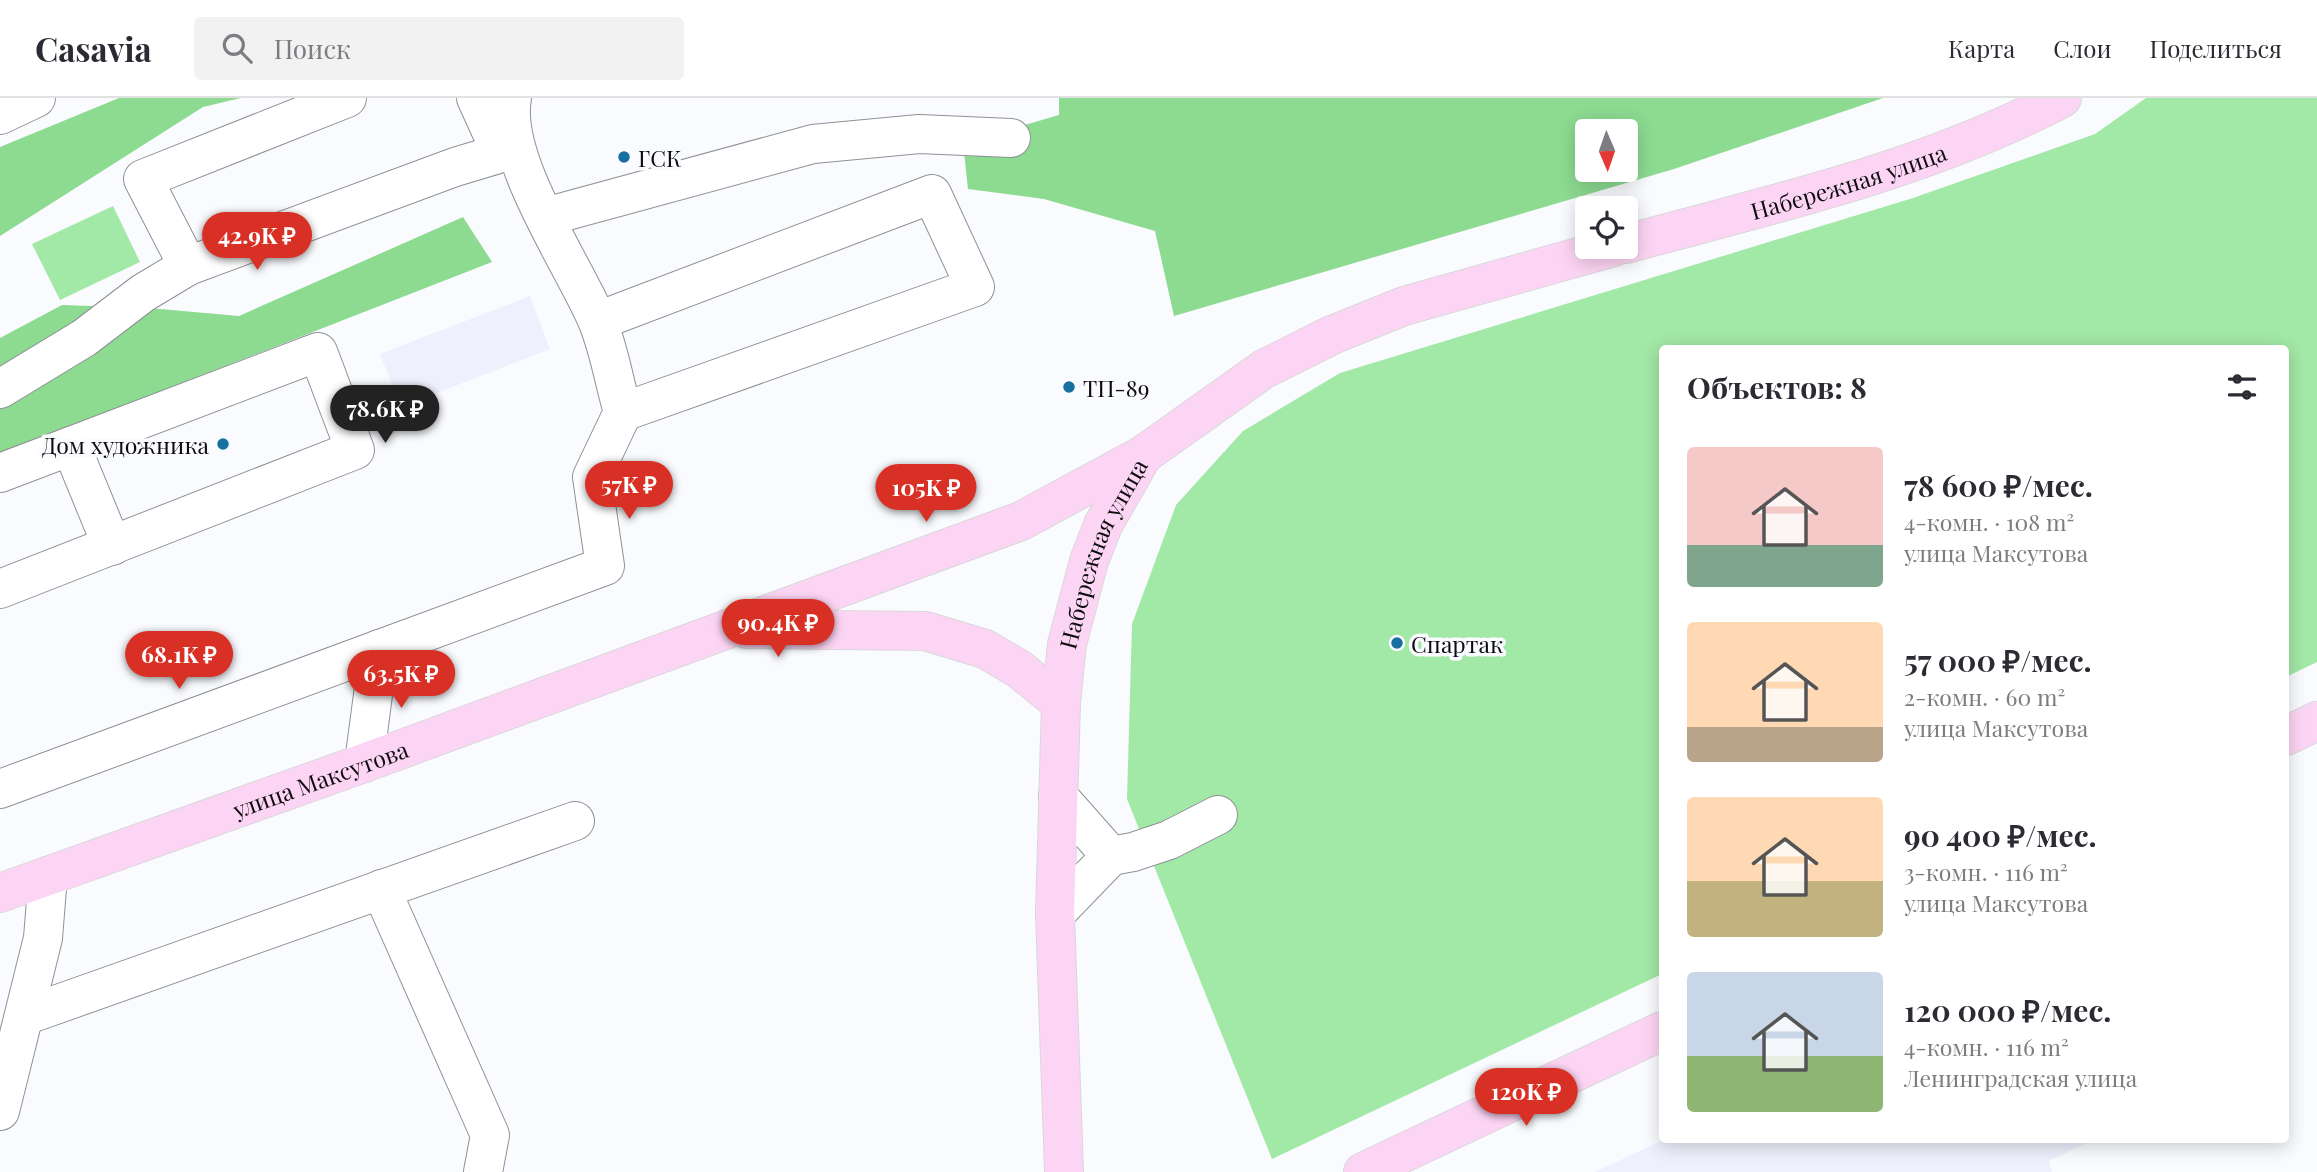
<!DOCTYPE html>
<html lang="ru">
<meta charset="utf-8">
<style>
body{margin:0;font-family:"Playfair Display",serif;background:#f2f2f3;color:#2b2b33;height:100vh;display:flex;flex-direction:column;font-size:26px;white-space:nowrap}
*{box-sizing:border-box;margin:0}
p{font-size:23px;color:#7c7c81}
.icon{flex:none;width:38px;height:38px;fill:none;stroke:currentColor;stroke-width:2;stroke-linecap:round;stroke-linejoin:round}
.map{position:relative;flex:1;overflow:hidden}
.details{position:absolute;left:1659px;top:247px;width:630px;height:798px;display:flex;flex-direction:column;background:#fff;border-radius:7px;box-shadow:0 4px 18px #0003}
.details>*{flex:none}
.needle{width:46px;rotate:178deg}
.fabs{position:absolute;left:1575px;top:21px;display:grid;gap:14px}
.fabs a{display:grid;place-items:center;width:63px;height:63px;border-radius:7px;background:#fff;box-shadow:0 4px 18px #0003;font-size:35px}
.price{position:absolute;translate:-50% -60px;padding:0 16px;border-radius:24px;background:#d93025;color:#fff;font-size:23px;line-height:46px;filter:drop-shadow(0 2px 4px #0008)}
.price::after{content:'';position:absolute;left:50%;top:42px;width:21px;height:16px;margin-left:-10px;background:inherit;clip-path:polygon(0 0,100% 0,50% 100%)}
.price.current{background:#222;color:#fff}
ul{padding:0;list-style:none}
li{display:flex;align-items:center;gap:21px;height:175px;padding:0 28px}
li span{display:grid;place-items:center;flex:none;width:196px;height:140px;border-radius:7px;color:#555}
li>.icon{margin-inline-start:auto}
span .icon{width:84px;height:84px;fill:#fffc;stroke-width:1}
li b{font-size:30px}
h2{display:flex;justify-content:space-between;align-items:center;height:84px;padding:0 28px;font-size:30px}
header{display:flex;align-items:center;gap:42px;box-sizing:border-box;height:98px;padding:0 35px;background:#fff;border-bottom:2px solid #e1e1e2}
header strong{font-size:33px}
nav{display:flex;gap:38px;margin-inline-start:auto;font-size:24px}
.search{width:490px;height:63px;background:#f2f2f3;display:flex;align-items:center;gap:18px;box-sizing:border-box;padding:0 24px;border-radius:7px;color:#7c7c81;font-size:26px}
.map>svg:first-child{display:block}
.built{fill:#eef1fd}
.green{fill:#a2e8a6}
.forest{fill:#8cdb91;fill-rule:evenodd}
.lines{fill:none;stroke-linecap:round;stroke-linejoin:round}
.minor-casing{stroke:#8f9195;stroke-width:40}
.major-casing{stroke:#d8d8d9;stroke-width:40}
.minor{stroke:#fff;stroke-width:38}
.major{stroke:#fdd5f4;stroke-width:38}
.poi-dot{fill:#1870a0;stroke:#fafbfe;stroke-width:2.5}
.labels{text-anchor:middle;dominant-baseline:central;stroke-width:7;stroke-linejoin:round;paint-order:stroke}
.poi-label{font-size:23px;fill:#0d0d0f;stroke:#fafbfe;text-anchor:start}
.street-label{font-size:23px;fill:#0d0d0f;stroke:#fafbfe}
</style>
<header>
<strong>Casavia</strong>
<div class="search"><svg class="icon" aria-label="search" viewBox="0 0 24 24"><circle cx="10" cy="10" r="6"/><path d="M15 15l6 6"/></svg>Поиск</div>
<nav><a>Карта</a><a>Слои</a><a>Поделиться</a></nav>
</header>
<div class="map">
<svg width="2317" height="1074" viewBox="0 0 2317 1074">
<rect width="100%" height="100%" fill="#fafbfe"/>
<g class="built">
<polygon points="530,198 550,251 401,309 380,256"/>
<polygon points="1665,1041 2095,1041 2049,1063 2052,1074 1595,1074"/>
</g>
<g class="green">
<polygon points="2146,0 2317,0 2317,564 2286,579 2286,250 1662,250 1662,876 1272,1061 1127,701 1132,526 1176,407 1243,333 1340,275 1913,100 2095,36"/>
<polygon points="113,108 140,164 60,202 32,146"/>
</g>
<g class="forest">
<polygon points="119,0 241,0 203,9 0,138 0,49"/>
<path d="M1059 0H1883L1674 71 1174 218 1155 133 1044 101 968 91 963 45 1059 17ZM1587 33H1626V72H1587Z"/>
<polygon points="463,119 492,164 0,356 0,240 62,207 149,210 239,218"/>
</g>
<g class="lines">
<defs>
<g id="minor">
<polyline points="476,0 501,55"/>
<polyline points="0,17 36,0"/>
<polyline points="545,119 813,46 919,36 1011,40"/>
<polyline points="188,168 143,81 347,0"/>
<polyline points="598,223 932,96 975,189 623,314"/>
<polyline points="0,291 84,240 143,195 188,168 455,69 515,51"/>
<polyline points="71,348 112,448"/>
<polyline points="0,375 318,254 355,352 0,491"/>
<polyline points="364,665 379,551"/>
<path d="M0 691 605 468 592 379 623 314C614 284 609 250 597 222 572 164 501 62 512 0"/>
<polyline points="1058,698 1111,758"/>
<polyline points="381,791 490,1037 483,1074"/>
<polyline points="1055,816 1111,758 1133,754 1169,742 1218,717"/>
<polyline points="24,918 575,723"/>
<polyline points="0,1013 43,840 48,778"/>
</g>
<g id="major">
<path id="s1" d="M1626 146C1773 106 1926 72 2062 0"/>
<polyline points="747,531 925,533 985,551 1019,571 1061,605"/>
<polyline points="2286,638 2317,623"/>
<path id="s2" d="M0 795 364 665 1021 423 1143 357"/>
<path id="s3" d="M1064 1074 1055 816 1061 605 1067 546 1089 463 1103 427 1143 357 1264 271 1332 237 1404 208 1614 149"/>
<polyline points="1363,1074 1662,933"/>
</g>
</defs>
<use href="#minor" class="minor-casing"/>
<use href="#major" class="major-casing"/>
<use href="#minor" class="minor"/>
<use href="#major" class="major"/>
</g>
<g class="poi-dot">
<circle cx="624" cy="59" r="7"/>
<circle cx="1069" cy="289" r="7"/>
<circle cx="223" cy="346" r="7"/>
<circle cx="1397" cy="545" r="7"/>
</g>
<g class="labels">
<g class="poi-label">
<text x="638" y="59">ГСК</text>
<text x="1083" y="289">ТП-89</text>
<text x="209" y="346" text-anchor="end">Дом художника</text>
<text x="1411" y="545">Спартак</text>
</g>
<g class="street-label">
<text stroke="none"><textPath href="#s1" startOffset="231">Набережная улица</textPath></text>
<text stroke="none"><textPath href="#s3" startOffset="626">Набережная улица</textPath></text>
<text stroke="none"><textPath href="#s2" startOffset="340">улица Максутова</textPath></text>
</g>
</g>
</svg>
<div class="fabs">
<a><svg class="needle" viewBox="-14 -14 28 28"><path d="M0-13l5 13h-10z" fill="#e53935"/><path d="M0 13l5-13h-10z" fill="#7c7c81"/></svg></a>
<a><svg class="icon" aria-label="locate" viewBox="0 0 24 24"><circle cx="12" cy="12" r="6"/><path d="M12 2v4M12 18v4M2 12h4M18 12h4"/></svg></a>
</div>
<b class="price" style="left:257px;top:174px">42.9K ₽</b>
<b class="price current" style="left:385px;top:347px">78.6K ₽</b>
<b class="price" style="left:629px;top:423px">57K ₽</b>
<b class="price" style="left:926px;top:426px">105K ₽</b>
<b class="price" style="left:778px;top:561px">90.4K ₽</b>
<b class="price" style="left:179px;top:593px">68.1K ₽</b>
<b class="price" style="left:401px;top:612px">63.5K ₽</b>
<b class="price" style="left:1526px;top:1030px">120K ₽</b>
<section class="details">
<h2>Объектов: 8<svg class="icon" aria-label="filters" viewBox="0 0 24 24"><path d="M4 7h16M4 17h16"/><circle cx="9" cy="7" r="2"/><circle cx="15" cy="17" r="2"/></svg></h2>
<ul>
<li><span style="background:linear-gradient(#f6c9c9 70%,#7fa58c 0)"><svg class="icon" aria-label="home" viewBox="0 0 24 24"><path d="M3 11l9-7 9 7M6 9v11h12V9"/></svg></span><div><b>78 600 ₽/мес.</b><p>4-комн. · 108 m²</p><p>улица Максутова</p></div></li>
<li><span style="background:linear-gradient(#ffd9b3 75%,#b9a48a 0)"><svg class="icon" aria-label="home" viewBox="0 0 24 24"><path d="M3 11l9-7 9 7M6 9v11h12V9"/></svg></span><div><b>57 000 ₽/мес.</b><p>2-комн. · 60 m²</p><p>улица Максутова</p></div></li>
<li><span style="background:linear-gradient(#ffd9b3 60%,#c2b280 0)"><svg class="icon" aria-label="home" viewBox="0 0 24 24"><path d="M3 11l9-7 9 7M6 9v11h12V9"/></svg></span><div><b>90 400 ₽/мес.</b><p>3-комн. · 116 m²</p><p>улица Максутова</p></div></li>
<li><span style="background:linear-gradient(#c9d6e8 60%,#8fb573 0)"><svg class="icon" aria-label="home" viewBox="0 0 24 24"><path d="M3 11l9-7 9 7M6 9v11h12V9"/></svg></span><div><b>120 000 ₽/мес.</b><p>4-комн. · 116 m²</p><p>Ленинградская улица</p></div></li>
</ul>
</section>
</div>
